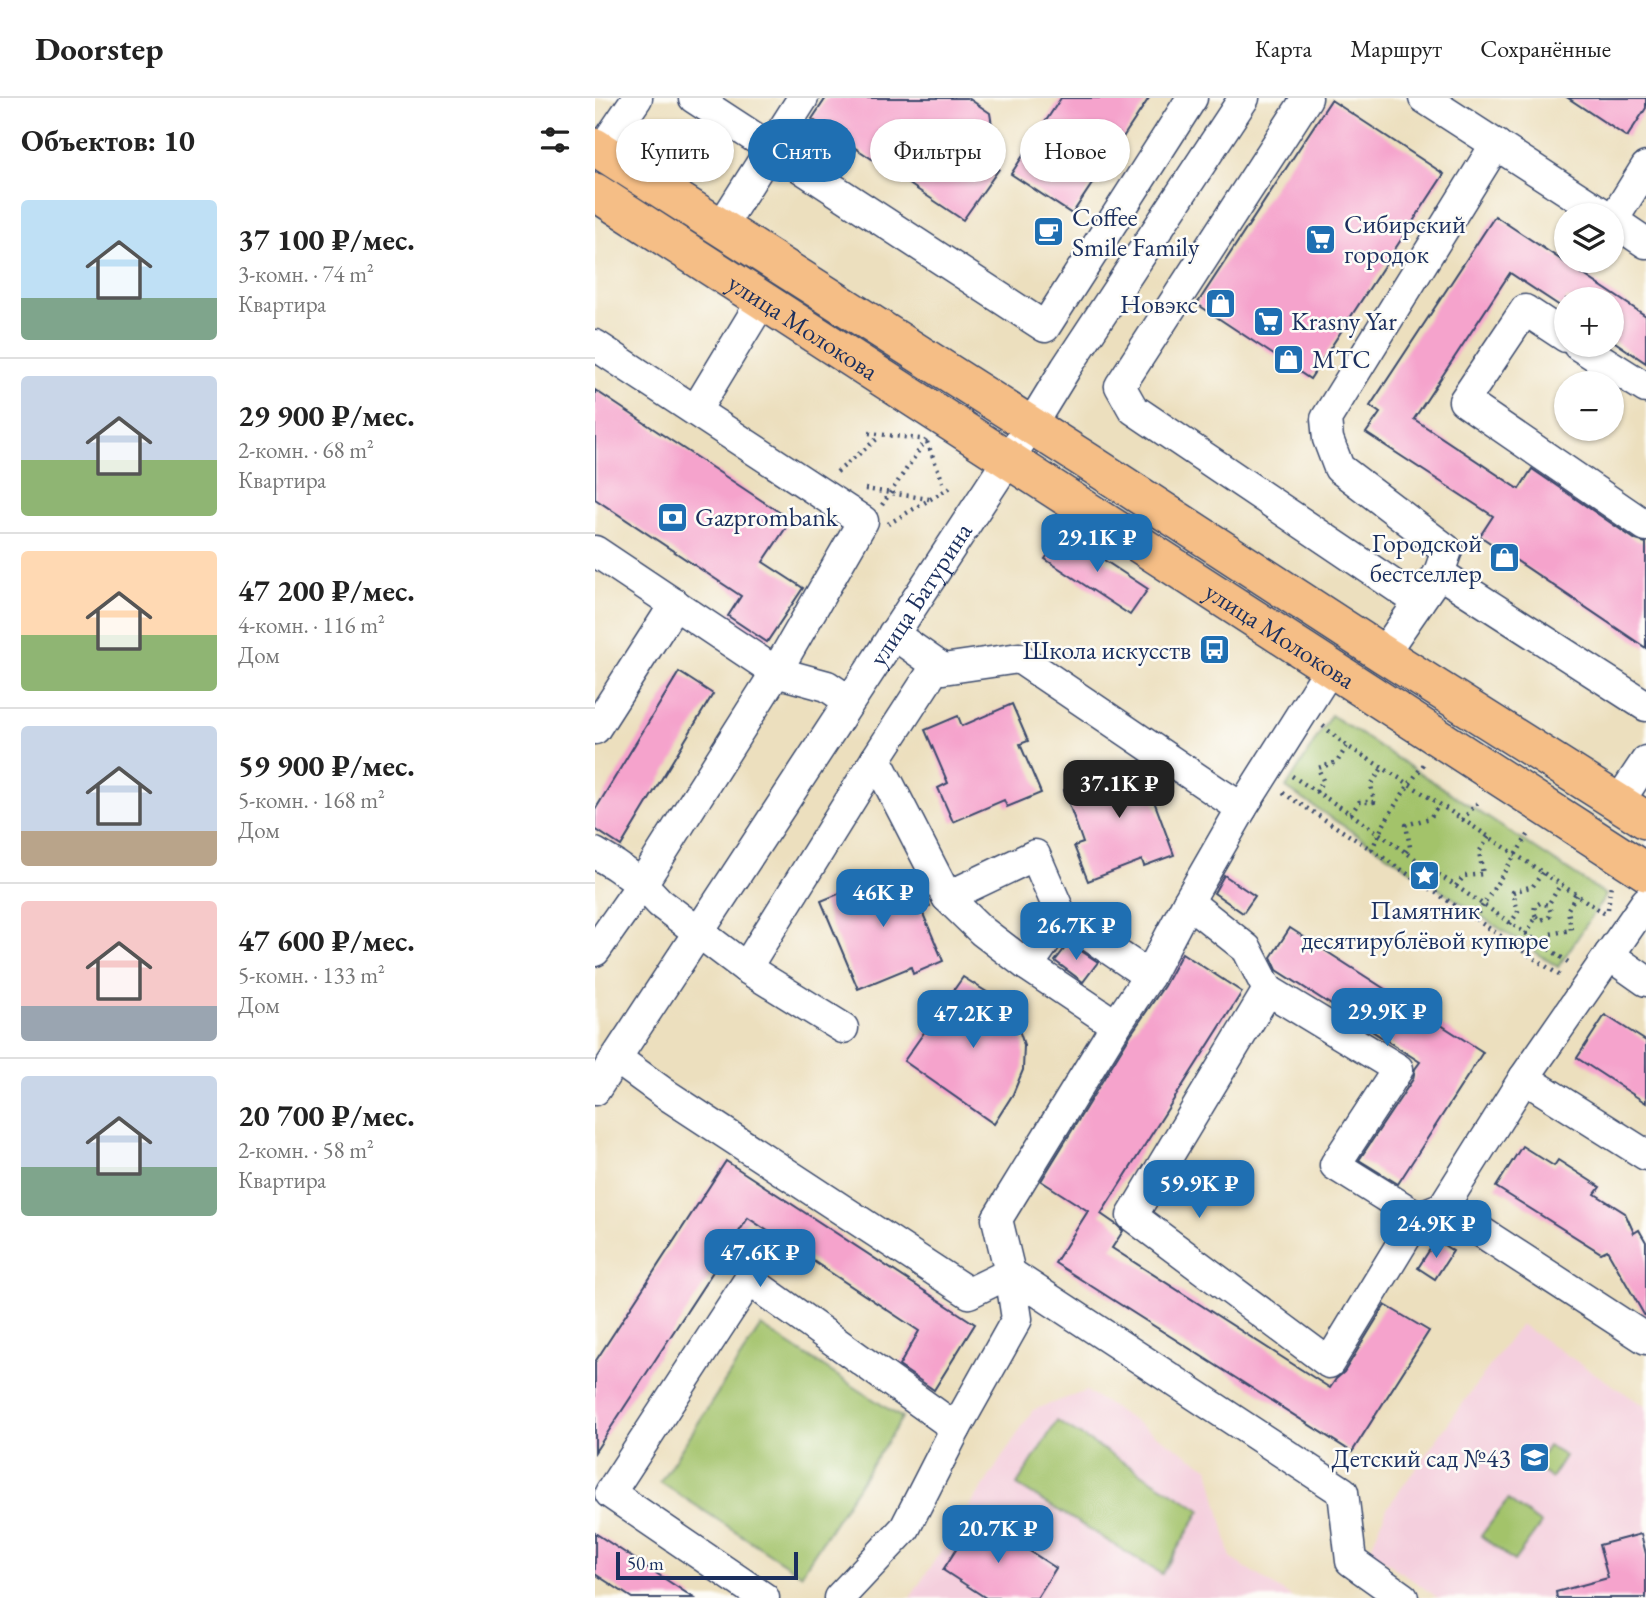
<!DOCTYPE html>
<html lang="ru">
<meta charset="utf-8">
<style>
body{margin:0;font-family:"EB Garamond",serif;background:#f6f6f6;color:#222;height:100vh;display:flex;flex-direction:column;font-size:26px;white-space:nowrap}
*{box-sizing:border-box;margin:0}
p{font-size:23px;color:#767676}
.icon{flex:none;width:38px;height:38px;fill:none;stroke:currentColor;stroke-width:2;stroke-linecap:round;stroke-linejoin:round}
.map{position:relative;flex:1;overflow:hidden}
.sheet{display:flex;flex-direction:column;background:#fff;width:595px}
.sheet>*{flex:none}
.hud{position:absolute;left:21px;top:21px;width:665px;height:63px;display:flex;gap:14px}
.buttons{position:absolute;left:959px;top:105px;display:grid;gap:14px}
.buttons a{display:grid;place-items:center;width:70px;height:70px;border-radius:50%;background:#fff;box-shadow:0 2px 5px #0004;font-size:35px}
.scale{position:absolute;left:21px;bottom:18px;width:182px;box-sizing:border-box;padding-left:7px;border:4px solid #1b2f5e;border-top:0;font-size:19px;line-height:24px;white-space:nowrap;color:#1b2f5e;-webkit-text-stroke:5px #fdfcf7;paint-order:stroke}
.price{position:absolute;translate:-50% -60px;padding:0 16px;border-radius:14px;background:#1f6fb2;color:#fff;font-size:23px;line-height:46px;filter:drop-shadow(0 2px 4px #0008)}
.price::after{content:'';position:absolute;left:50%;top:42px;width:21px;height:16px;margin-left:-10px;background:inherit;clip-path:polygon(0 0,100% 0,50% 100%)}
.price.current{background:#222;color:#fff}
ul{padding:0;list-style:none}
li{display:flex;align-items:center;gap:21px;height:175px;padding:0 21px}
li+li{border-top:2px solid #e0e0e0}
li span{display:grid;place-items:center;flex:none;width:196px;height:140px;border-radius:7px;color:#555}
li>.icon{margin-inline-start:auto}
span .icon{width:84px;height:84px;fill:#fffc;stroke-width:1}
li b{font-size:30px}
h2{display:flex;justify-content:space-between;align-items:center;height:84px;padding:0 21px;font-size:30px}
.pill{padding:0 24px;border-radius:32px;background:#fff;box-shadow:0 2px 5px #0004;font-size:24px;line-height:63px}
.pill.current{background:#1f6fb2;color:#fff}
header{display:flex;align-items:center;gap:42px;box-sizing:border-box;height:98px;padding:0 35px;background:#fff;border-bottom:2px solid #e0e0e0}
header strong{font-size:33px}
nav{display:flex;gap:38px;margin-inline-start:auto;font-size:24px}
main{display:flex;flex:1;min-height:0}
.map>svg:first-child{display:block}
.built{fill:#f4cfdd}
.green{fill:#a3c36b;stroke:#5f7964;stroke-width:2}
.building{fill:#f5a3cc}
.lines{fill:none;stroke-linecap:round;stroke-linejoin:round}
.minor-casing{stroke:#3a496c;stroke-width:33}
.major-casing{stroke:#3a496c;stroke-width:40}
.path{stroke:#3a496c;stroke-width:4.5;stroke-dasharray:2 5;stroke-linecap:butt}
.minor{stroke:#fff;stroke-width:30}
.major{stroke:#f5be86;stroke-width:37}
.labels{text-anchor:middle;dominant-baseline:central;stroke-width:5;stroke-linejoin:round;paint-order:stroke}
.poi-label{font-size:26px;fill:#1b2f5e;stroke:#fdfcf7;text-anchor:start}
.street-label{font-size:26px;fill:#1b2f5e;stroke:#fdfcf7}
</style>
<header>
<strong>Doorstep</strong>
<nav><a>Карта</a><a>Маршрут</a><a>Сохранённые</a></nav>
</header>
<main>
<section class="sheet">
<h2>Объектов: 10<svg class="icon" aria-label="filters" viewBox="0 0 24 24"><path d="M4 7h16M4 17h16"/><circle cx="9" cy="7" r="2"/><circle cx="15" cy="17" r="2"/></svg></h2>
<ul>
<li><span style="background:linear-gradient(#bfe0f5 70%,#7fa58c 0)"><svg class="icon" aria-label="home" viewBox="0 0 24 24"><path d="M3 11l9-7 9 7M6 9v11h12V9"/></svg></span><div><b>37 100 ₽/мес.</b><p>3-комн. · 74 m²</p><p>Квартира</p></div></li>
<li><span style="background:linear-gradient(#c9d6e8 60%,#8fb573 0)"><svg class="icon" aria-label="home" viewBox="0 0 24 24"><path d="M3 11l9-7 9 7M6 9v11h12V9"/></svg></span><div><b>29 900 ₽/мес.</b><p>2-комн. · 68 m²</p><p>Квартира</p></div></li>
<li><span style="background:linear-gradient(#ffd9b3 60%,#8fb573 0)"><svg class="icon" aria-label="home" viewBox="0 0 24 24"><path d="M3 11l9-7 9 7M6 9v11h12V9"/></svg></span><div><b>47 200 ₽/мес.</b><p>4-комн. · 116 m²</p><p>Дом</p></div></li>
<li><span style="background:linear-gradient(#c9d6e8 75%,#b9a48a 0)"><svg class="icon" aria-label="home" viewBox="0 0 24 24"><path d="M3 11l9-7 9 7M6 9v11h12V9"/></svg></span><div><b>59 900 ₽/мес.</b><p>5-комн. · 168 m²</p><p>Дом</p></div></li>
<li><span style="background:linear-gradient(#f6c9c9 75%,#9aa5b1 0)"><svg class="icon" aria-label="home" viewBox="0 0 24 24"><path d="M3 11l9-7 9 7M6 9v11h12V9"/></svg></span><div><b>47 600 ₽/мес.</b><p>5-комн. · 133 m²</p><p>Дом</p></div></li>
<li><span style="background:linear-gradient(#c9d6e8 65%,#7fa58c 0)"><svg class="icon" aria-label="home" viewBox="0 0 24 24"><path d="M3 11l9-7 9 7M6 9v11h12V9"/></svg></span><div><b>20 700 ₽/мес.</b><p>2-комн. · 58 m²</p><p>Квартира</p></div></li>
</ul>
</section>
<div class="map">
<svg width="1051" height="1500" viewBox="0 0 1051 1500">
<rect width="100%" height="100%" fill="#fdfcf7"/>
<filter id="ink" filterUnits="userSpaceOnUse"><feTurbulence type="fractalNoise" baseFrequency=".0143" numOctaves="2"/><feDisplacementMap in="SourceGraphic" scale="14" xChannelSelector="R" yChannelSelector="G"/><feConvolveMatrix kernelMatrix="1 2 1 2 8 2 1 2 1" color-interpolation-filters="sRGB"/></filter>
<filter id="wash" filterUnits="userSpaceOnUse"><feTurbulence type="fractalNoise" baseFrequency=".00686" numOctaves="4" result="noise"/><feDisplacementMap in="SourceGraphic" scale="28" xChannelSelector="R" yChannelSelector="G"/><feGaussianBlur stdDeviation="1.57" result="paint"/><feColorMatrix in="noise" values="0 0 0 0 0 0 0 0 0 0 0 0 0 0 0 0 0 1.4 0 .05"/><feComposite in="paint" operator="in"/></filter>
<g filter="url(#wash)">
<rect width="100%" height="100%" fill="#ecdfbe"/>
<g class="built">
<polygon points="925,1226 1051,1309 1051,1500 843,1500 775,1452 792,1410"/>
<polygon points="491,1293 614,1370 636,1460 698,1500 315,1500 438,1312"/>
</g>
<g class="green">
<polygon points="736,617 1011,797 963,869 691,690"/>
<polygon points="166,1228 307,1320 206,1476 65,1384"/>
<polygon points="462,1323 606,1412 567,1476 422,1387"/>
<polygon points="953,1348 970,1358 956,1380 939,1369"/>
<polygon points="913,1402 946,1426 919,1463 886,1438"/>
</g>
<g id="blocks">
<g class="building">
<polygon points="231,0 373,0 395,15 404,71 368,122 217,21"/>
<polygon points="466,0 554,0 477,116 416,76"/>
<polygon points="973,0 1051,0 1051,10 1032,39"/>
<polygon points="736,2 849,76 715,281 602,206"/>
<polygon points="900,118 1051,218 1051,265 1017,242 1017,201 971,201 971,212 915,175 819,321 924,391 937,371 1041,442 1051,445 1051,550 885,438 898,418 771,335 785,315 775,308"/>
<polygon points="0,292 196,422 168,464 208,490 172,544 133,518 146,498 0,401"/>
<polygon points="468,435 553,491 535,517 450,461"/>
<polygon points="84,574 118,596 26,748 0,731 0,712"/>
<polygon points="417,606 433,643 425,646 446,695 412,709 409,702 358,724 343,690 353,685 330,632 363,618 367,628"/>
<polygon points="545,663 560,673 569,699 559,703 579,757 549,768 547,762 493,783 479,748 488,745 469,692"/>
<polygon points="319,773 335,808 326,811 348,863 318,876 316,869 263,891 226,803 265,787 268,794"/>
<polygon points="629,777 660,798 648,815 619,795"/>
<polygon points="695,830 888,954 803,1086 764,1062 818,981 820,971 825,964 682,872 676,859"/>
<polygon points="474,845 503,864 488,884 460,863"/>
<polygon points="587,855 647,894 506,1116 522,1127 528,1133 517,1150 735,1290 741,1281 749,1274 790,1207 834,1233 757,1354 460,1165 493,1113 446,1083 536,936 569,888"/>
<polygon points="368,879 406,903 421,923 429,947 428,972 418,996 399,1026 309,963"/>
<polygon points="1010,917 1051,943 1051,1005 982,960"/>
<polygon points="927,1048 959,1068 963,1062 1005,1089 1000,1096 1030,1115 1039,1135 1044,1132 1051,1144 1051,1220 1012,1152 1006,1155 901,1089"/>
<polygon points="131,1063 380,1226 339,1292 304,1268 324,1233 153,1120 0,1354 0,1264"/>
<polygon points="841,1142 858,1153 840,1181 823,1170"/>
<polygon points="382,1419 461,1470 442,1500 391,1500 348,1472"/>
<polygon points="0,1435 99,1500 37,1500 0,1476"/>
<polygon points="1046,1436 1051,1456 1051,1500 962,1500 961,1494 1013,1480 1004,1447"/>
</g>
</g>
</g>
<g filter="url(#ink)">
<use href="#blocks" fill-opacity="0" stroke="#3a496c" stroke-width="2"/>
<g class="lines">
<defs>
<g id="minor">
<polyline points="99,0 450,229 597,0"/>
<polyline points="712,0 525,288 538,311 824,504"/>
<polyline points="829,0 1010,117"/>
<polyline points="6,53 42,0"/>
<polyline points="1017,122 1051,145"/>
<polyline points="1018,122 1051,69"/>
<polyline points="126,129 208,0"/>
<polyline points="971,239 930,212 869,303 1051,428"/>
<polyline points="0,247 268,423 181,574 47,786 20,767 0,755"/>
<polyline points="983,247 1051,290"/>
<polyline points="101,312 167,203"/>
<polyline points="0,453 181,574 232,588 254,603"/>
<polyline points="844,475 1051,608"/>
<polyline points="298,536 348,571 424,560 622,694 647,710 736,569"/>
<polyline points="788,556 844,475 852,452 744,370 733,341 731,321 901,46"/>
<polyline points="0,631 80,506"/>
<polyline points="281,661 352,799 387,833 433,868 521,927"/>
<polyline points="1023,705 1051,663"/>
<polyline points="352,799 440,757 467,819 554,878"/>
<polyline points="593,804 652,851 673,892"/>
<polyline points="1051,804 929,980 848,1109 1051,1241"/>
<polyline points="0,853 47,786 65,805 151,870 248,930"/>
<polyline points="1014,857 1051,883"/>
<polyline points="433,868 467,819"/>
<polyline points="151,870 281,661 342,567"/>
<polyline points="21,960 69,995 374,1195 415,1175 748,1394 756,1463 808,1500"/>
<polyline points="929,980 1051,1057"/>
<path id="s1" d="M0 992 436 327 471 270 649 0"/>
<polyline points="823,1119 734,1265 537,1118 673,892 803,971 740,1067 823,1119 848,1109"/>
<polyline points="169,1500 15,1395 154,1182 361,1330"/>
<polyline points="244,1500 310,1430 361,1330 422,1221 415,1175 402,1121 521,927 554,878 593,804 647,710"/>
</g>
<g id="major">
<polyline points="0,49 492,363 788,556 1051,722"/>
<path id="s2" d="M0 94 1051 774"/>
</g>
</defs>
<use href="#minor" class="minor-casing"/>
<use href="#major" class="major-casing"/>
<g class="path">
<polyline points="274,335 325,341"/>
<polyline points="332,344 348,384"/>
<polyline points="242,374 282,341"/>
<polyline points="270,391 334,401"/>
<polyline points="287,407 331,342"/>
<polyline points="293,426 356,389"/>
<polyline points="728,628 752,648 814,686 1012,817"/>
<polyline points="697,678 756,716 829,767 832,764 838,767 840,774 976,866"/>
<polyline points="721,694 728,682 723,670 742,664 752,648"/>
<polyline points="688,695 777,752 967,879"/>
<polyline points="756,716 764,704 779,704 776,687 787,670"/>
<polyline points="867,722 885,702"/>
<path d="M777 752C789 721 809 693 829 666"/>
<polyline points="811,754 815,749 811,727 835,720 844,707"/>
<polyline points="861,788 869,778 888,776 884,754 894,739"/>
<polyline points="1013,811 1016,786 1015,786"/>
<polyline points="941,819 946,822 954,819 956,814 953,807"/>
<polyline points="879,821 935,734"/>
<polyline points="915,826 923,814 918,794 938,788 948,774"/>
<polyline points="931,836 941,819 939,814 940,808 945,805 953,807 966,786"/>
<polyline points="948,847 955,836 976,832 973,811 982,796"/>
</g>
<use href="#minor" class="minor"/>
<use href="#major" class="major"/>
</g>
</g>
<defs>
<symbol id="cafe-square" viewBox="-11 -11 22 22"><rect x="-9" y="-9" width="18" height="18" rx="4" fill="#1f6fb2" stroke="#fdfcf7"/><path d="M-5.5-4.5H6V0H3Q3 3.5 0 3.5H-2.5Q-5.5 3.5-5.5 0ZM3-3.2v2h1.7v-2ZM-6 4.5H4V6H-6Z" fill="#fff"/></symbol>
<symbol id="supermarket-square" viewBox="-11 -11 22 22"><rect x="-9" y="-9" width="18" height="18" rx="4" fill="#1f6fb2" stroke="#fdfcf7"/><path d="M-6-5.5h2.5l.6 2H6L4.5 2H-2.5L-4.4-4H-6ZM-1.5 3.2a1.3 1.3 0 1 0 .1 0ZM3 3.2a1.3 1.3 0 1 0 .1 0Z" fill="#fff"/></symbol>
<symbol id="shop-square" viewBox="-11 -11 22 22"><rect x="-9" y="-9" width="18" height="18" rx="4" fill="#1f6fb2" stroke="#fdfcf7"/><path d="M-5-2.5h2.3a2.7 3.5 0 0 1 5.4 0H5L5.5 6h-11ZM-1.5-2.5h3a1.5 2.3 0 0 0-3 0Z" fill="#fff"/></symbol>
<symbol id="bank-square" viewBox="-11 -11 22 22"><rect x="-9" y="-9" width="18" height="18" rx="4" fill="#1f6fb2" stroke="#fdfcf7"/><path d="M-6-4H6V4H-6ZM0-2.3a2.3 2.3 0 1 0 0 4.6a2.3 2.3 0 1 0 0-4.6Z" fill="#fff"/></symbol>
<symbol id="bus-square" viewBox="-11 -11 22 22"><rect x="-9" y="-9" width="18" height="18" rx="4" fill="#1f6fb2" stroke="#fdfcf7"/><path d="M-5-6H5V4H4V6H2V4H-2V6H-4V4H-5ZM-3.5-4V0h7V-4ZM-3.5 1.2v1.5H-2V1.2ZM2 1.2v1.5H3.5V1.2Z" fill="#fff"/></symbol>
<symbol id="sight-square" viewBox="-11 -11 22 22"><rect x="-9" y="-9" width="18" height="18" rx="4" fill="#1f6fb2" stroke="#fdfcf7"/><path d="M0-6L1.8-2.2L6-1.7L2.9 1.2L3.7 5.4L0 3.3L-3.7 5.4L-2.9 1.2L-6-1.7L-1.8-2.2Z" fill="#fff"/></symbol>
<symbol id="school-square" viewBox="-11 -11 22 22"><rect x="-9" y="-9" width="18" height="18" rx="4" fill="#1f6fb2" stroke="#fdfcf7"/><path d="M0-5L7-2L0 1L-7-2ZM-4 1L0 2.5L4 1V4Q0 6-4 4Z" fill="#fff"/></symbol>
</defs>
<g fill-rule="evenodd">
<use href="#cafe-square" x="436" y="116" width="35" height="35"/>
<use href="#supermarket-square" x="708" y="124" width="35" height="35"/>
<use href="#shop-square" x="608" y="188" width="35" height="35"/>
<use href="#supermarket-square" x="656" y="206" width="35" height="35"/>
<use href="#shop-square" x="676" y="244" width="35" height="35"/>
<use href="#bank-square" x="60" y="402" width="35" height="35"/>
<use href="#shop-square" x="892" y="442" width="35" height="35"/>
<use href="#bus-square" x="602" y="534" width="35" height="35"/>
<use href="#sight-square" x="812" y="760" width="35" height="35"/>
<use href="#school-square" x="922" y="1342" width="35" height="35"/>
</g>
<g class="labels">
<g class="poi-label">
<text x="477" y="119">Coffee<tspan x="477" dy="30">Smile Family</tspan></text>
<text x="749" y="126">Сибирский<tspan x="749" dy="30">городок</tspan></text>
<text x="603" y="206" text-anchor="end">Новэкс</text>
<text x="696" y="223">Krasny Yar</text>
<text x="717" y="261">МТС</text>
<text x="100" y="419">Gazprombank</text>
<text x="887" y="445" text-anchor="end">Городской<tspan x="887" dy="30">бестселлер</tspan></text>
<text x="596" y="552" text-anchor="end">Школа искусств</text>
<text x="830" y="812" text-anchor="middle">Памятник<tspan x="830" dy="30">десятирублёвой купюре</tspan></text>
<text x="916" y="1360" text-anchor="end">Детский сад №43</text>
</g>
<g class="street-label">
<text stroke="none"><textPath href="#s2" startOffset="248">улица Молокова</textPath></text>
<text stroke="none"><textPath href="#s1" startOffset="593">улица Батурина</textPath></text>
<text stroke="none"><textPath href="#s2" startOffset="816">улица Молокова</textPath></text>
</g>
</g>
</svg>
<div class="buttons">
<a><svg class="icon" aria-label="layers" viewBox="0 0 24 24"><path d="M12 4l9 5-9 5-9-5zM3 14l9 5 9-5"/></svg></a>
<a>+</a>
<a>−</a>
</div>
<div class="scale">50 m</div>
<b class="price" style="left:502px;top:476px">29.1K ₽</b>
<b class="price current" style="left:524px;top:722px">37.1K ₽</b>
<b class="price" style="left:288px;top:831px">46K ₽</b>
<b class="price" style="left:481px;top:864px">26.7K ₽</b>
<b class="price" style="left:792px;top:950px">29.9K ₽</b>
<b class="price" style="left:378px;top:952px">47.2K ₽</b>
<b class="price" style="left:604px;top:1122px">59.9K ₽</b>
<b class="price" style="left:841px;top:1162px">24.9K ₽</b>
<b class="price" style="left:165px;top:1191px">47.6K ₽</b>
<b class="price" style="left:403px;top:1467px">20.7K ₽</b>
<div class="hud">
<a class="pill">Купить</a>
<a class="pill current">Снять</a>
<a class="pill">Фильтры</a>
<a class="pill">Новое</a>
</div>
</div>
</main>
